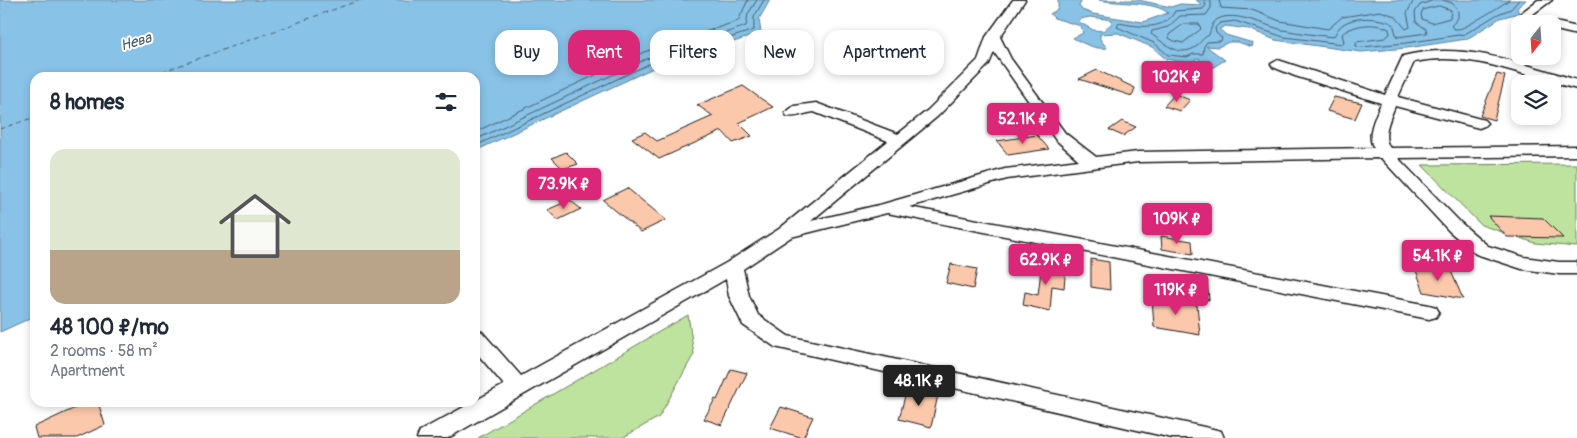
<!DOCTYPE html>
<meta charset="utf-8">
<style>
body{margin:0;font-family:Pangolin,sans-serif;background:#f2f2f3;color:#1f2937;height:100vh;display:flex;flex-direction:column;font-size:19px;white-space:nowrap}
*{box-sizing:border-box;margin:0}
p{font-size:16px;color:#747a83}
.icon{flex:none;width:28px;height:28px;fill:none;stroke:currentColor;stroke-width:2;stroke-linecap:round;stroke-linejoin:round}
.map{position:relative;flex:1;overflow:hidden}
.panel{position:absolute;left:30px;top:72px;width:450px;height:335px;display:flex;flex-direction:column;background:#fff;border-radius:15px;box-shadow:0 2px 8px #0003}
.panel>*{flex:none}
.banner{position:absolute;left:495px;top:30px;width:475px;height:45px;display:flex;gap:10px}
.needle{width:32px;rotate:197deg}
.buttons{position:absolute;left:1511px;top:15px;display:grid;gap:10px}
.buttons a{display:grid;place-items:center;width:50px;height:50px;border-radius:10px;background:#fff;box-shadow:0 2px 8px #0003;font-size:25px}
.price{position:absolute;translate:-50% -42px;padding:0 11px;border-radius:5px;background:#db2777;color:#fff;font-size:16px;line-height:32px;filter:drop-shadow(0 1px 2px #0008)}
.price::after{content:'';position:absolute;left:50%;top:30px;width:15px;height:11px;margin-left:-8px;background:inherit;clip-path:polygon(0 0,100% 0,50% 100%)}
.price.current{background:#222;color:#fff}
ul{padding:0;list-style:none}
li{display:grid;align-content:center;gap:10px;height:265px;padding:0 20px}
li+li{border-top:1px solid #e0e1e3}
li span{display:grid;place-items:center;height:155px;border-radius:15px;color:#555}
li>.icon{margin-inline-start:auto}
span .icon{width:90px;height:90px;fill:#fffc;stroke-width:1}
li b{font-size:21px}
h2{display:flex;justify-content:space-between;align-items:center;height:60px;padding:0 20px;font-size:21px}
.pill{padding:0 18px;border-radius:15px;background:#fff;box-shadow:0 2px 8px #0003;font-size:18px;line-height:45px}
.pill.current{background:#db2777;color:#fff}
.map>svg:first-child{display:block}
.green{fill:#bde39e;stroke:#6c805d}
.water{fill:#88c2e7;stroke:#5d8096;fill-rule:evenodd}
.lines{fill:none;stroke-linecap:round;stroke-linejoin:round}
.shore{stroke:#475e6d;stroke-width:1}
.ferry{stroke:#475e6d;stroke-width:1;stroke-dasharray:5 4;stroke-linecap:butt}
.building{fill:#fbc8ab;stroke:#1c1c1c}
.minor-casing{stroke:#1c1c1c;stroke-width:3}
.minor{fill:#fff;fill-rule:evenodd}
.labels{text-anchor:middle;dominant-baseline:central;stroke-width:4;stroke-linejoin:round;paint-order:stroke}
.far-water-label{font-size:15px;font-style:italic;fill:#475e6d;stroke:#fff}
</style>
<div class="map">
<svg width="1577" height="438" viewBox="0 0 1577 438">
<rect width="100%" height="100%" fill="#fff"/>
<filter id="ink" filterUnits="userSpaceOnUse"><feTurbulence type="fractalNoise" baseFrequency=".02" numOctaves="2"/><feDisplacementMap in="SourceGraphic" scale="10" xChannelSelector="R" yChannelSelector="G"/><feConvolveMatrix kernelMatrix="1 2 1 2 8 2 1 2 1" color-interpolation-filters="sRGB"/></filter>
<g filter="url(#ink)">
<g class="green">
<polygon points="1577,164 1577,247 1535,243 1481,225 1422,165"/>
<polygon points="688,315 694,354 659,417 622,438 478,438"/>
</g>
<g class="water">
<polygon points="0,0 770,0 759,19 761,33 651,69 475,151 475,78 35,78 35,316 0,332"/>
<path d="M1058 0H1082L1079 6 1082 10 1093 14 1143 22 1168 13C1154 1 1118 4 1099 0H1138L1171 7 1180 4 1202 5 1196 0H1526L1517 8 1519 13 1500 18 1467 39 1407 48 1361 52 1275 40 1249 29 1226 26 1219 29 1226 35 1253 43 1252 47 1238 42H1229L1218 47 1206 46 1225 60 1207 71 1201 65 1199 58 1189 63 1166 59 1152 47 1118 33 1100 34V39L1107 48C1095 50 1083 43 1073 38L1083 33 1081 26 1054 18 1050 14 1058 9ZM1090 17 1112 20V23L1103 31 1093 30 1079 22 1080 19Z"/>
</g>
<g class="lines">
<g class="shore">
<path d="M1204 0 1206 5 1203 9 1175 11C1165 31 1138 27 1119 23L1117 27 1154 43 1168 55 1187 57 1193 54H1203L1204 46 1207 42 1221 41 1222 38 1216 33 1215 28 1220 23 1235 21 1284 37 1342 44 1344 42 1342 34C1354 24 1375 22 1389 29L1390 34 1385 38 1356 42V46L1362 47 1406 43 1465 34 1498 14 1511 9 1519 0"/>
<path d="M1211 0V8L1206 15 1180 16 1168 27 1152 31 1151 34C1164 43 1178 57 1194 48 1200 44 1201 39 1209 35 1211 29 1212 22 1218 19 1235 10 1266 26 1283 30 1299 33 1316 35 1333 37 1336 34 1337 30 1340 27 1351 15 1380 17 1393 24L1397 37 1427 33 1426 29 1416 22 1415 12 1420 5 1434 0"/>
<polyline points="1219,0 1221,8 1252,10 1280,21 1328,29 1342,17 1380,11 1395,16 1406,29 1410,27 1407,13 1414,0"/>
<path d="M1443 0 1452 3 1458 10V18L1451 26 1454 29C1457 29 1460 29 1462 28 1467 27 1507 2 1509 0"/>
<polygon points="1439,6 1451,10 1450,18 1432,23 1422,19 1421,14 1423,10"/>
<polygon points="1184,24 1199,24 1201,29 1183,43 1174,41 1169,38 1169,35"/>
<polyline points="475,132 644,52 738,21 748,0"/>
<polyline points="475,140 646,59 746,26 748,14 757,0"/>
<polyline points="475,146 649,64 754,30 754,17 764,0"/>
</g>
<g class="ferry">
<polyline points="145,78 360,0"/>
<polyline points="0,129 35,117"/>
</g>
</g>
<g class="building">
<polygon points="872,34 896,41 878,54 854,46"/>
<polygon points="1097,70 1135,88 1132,96 1079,79"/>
<polygon points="1497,74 1505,76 1494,120 1480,116"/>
<polygon points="743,86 773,107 739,123 752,136 733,143 722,131 659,159 632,138 645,132 657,141 713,116 697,105"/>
<polygon points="1175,94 1190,100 1180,111 1164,106"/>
<polygon points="1334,97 1362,103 1355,119 1327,111"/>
<polygon points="1122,121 1136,127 1123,136 1109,130"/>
<polygon points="1037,135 1049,149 1008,155 997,141"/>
<polygon points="566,152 578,164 563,169 552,158"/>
<polygon points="627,188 666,220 641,232 603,200"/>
<polygon points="570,200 581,209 558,220 547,210"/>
<polygon points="1488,216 1543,218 1563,238 1507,237"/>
<polygon points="1161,236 1192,241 1193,254 1162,249"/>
<polygon points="1091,259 1109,262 1110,290 1091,287"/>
<polygon points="1042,262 1066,266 1064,288 1052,286 1050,311 1023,305 1025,292 1038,295"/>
<polygon points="951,264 977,269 973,289 946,283"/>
<polygon points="1414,265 1451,271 1463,299 1424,292"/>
<polygon points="1187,277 1207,280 1209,300 1188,296"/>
<polygon points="1152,297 1197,305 1200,335 1154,327"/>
<polygon points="731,369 747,373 722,425 704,419 715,399 717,400"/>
<polygon points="907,388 938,395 931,427 899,419"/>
<polygon points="88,402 98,402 105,425 77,438 37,438 34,427"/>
<polygon points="781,407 813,417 803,438 770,428"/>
</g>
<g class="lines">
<defs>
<g id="minor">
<path d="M1013 0H1025L1000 37 1011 59 1065 133 1096 157 1138 152 1374 148C1365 135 1376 116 1381 103L1295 76 1273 67 1271 64 1278 60 1385 95 1403 56C1463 41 1520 63 1577 80V89C1522 76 1471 50 1414 62L1398 97 1484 120 1487 123 1484 126 1479 128 1395 106C1390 119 1381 136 1390 148L1577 146V156L1398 158 1461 223 1488 246 1524 257 1559 262H1577V274H1559L1522 269 1476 254 1449 231 1381 158 1138 162 1007 179 909 207 1429 305 1436 307 1439 312 1436 317 1429 319 887 213 791 237 743 269 749 296 758 315 788 336 1213 429 1221 431 1224 438H1172L775 347 743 325 729 296 726 279 448 438H417L420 431 504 385 475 351V330L482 332 521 376 726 263 779 229 888 141 814 112C805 113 796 118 787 116L785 113 794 106 816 103 898 134 928 110 978 60 986 37ZM994 52 1055 139 1079 160 1005 169 883 204 811 221 938 116 989 64Z"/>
<polygon points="1538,0 1552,0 1533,14 1534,17 1577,27 1577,35 1552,29 1552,24 1524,22 1521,13"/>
</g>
</defs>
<use href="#minor" class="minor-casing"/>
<use href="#minor" class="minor"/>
</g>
</g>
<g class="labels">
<g class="far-water-label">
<text transform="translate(136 42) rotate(-17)">Нева</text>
</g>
</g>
</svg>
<div class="buttons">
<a><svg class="needle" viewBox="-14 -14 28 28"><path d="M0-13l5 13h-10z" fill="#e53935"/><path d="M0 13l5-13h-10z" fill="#747a83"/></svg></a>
<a><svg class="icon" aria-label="layers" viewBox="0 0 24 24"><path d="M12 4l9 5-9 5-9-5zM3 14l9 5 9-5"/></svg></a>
</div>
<b class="price" style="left:1177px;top:103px">102K ₽</b>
<b class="price" style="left:1023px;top:145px">52.1K ₽</b>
<b class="price" style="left:564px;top:210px">73.9K ₽</b>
<b class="price" style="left:1177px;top:245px">109K ₽</b>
<b class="price" style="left:1438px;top:282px">54.1K ₽</b>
<b class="price" style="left:1046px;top:286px">62.9K ₽</b>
<b class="price" style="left:1176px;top:316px">119K ₽</b>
<b class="price current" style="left:919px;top:407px">48.1K ₽</b>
<div class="banner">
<a class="pill">Buy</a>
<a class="pill current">Rent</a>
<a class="pill">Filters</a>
<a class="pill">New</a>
<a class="pill">Apartment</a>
</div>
<section class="panel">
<h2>8 homes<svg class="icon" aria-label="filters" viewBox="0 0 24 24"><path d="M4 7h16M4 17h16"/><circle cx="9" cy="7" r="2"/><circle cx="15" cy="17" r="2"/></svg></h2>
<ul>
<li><span style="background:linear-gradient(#dfe7d0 65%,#b9a48a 0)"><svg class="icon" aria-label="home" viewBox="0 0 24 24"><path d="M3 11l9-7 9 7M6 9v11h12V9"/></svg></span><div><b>48 100 ₽/mo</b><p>2 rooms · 58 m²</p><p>Apartment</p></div></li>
</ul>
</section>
</div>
